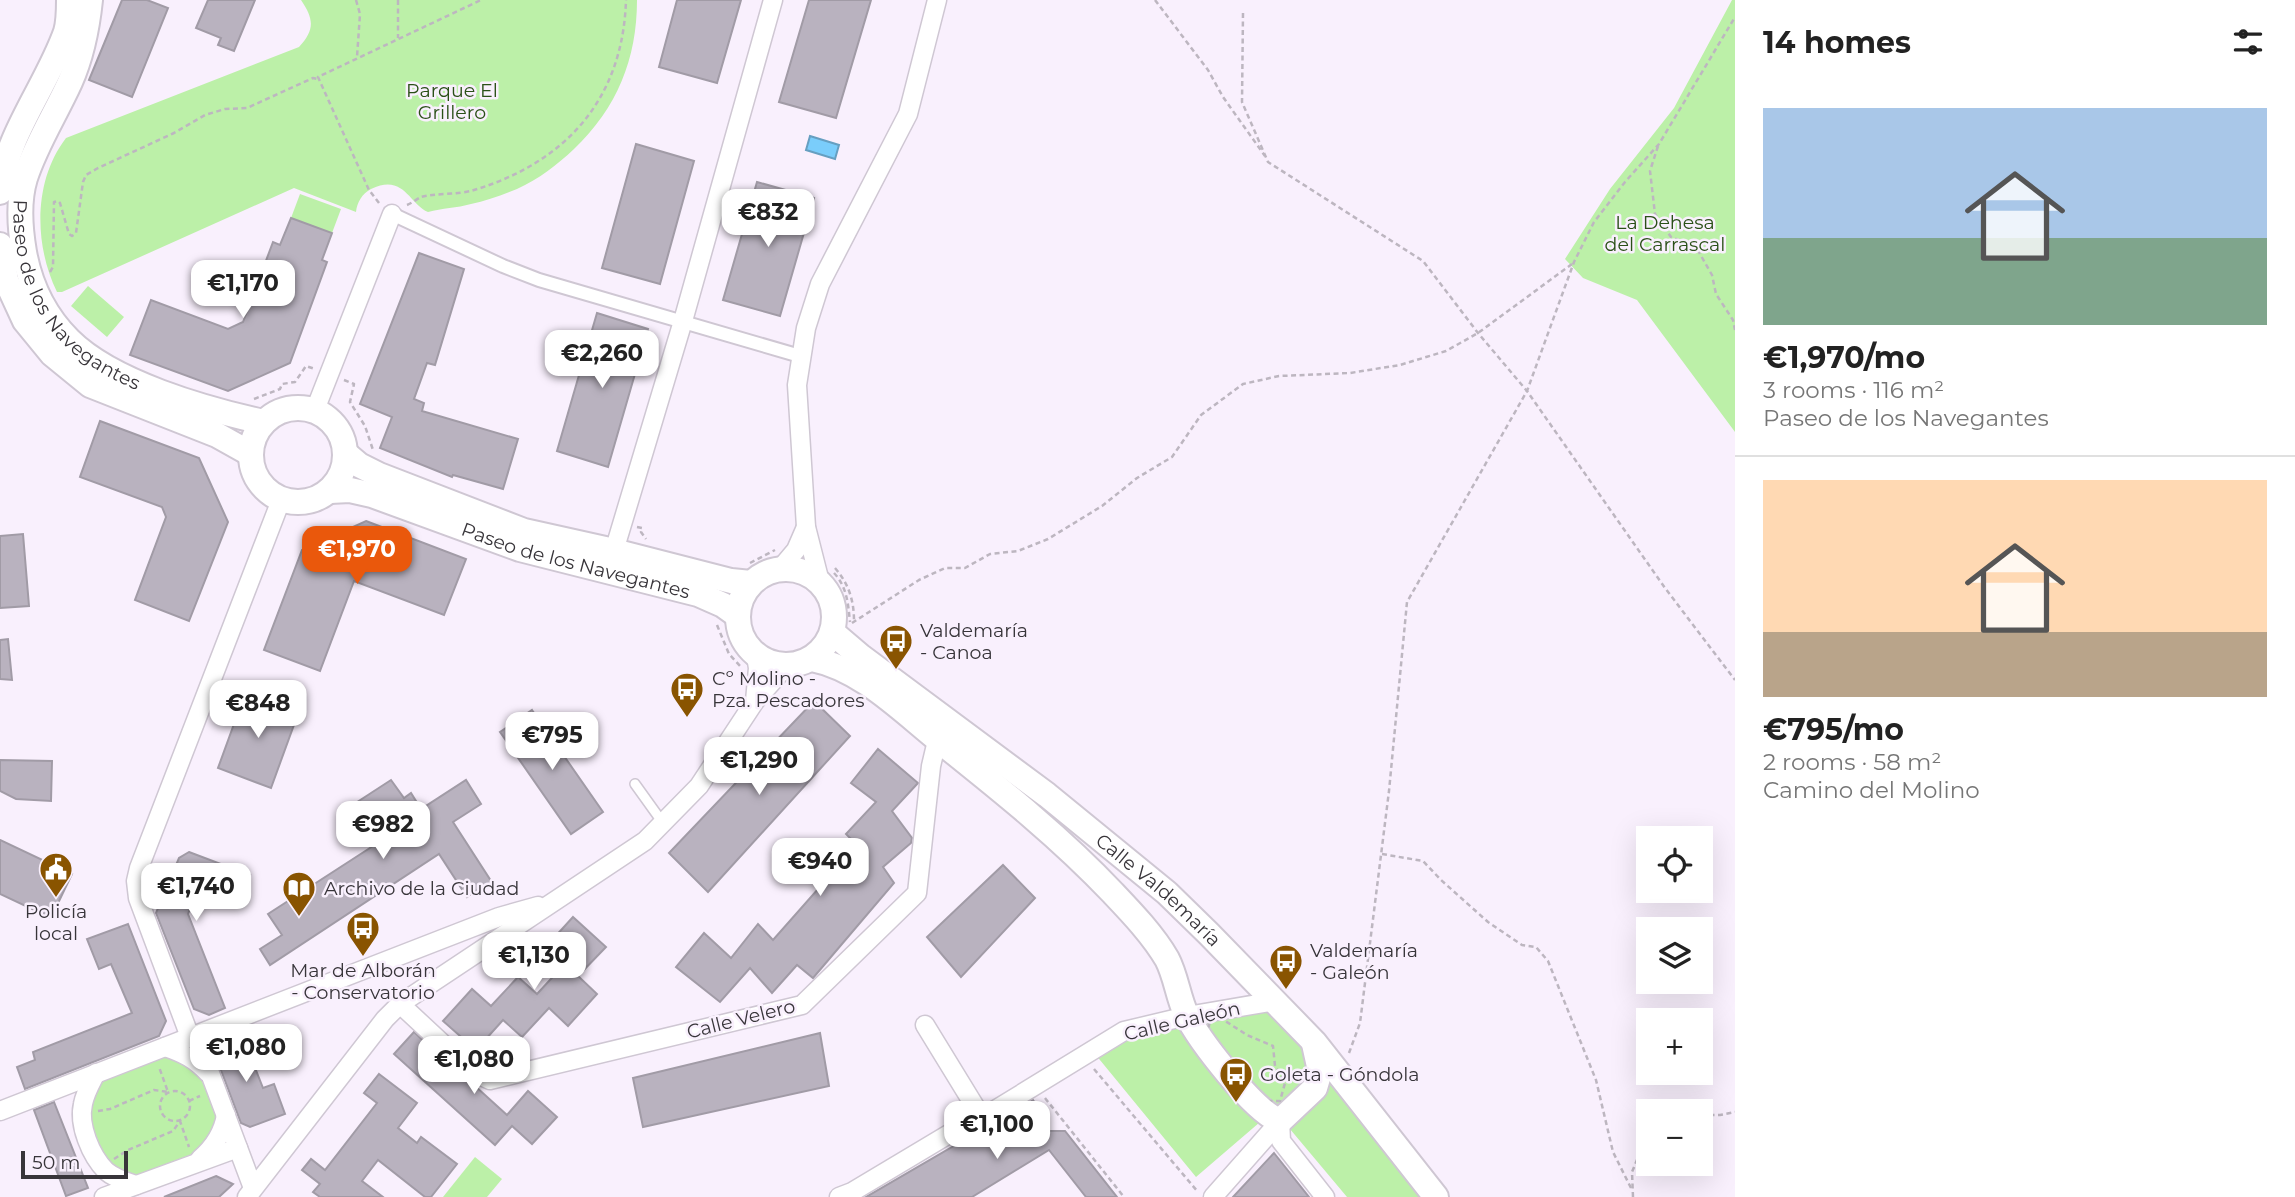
<!DOCTYPE html>
<meta charset="utf-8">
<style>
body{margin:0;font-family:Montserrat,sans-serif;background:#f6f6f6;color:#222;height:100vh;display:flex;flex-direction:column;font-size:26px;white-space:nowrap}
*{box-sizing:border-box;margin:0}
p{font-size:23px;color:#767676}
.icon{flex:none;width:38px;height:38px;fill:none;stroke:currentColor;stroke-width:2;stroke-linecap:round;stroke-linejoin:round}
.map{position:relative;flex:1;overflow:hidden}
.details{display:flex;flex-direction:column;background:#fff;width:560px}
.details>*{flex:none}
.tools{position:absolute;left:1636px;top:826px;display:grid;gap:14px}
.tools a{display:grid;place-items:center;width:77px;height:77px;border-radius:0px;background:#fff;box-shadow:0 7px 28px #0002;font-size:35px}
.scale{position:absolute;left:21px;bottom:18px;width:107px;box-sizing:border-box;padding-left:7px;border:4px solid #38353a;border-top:0;font-size:19px;line-height:24px;white-space:nowrap;color:#38353a;-webkit-text-stroke:5px #f9f0fd;paint-order:stroke}
.price{position:absolute;translate:-50% -60px;padding:0 16px;border-radius:14px;background:#fff;color:#222;font-size:23px;line-height:46px;filter:drop-shadow(0 2px 4px #0008)}
.price::after{content:'';position:absolute;left:50%;top:42px;width:21px;height:16px;margin-left:-10px;background:inherit;clip-path:polygon(0 0,100% 0,50% 100%)}
.price.current{background:#ea580c;color:#fff}
ul{padding:0;list-style:none}
li{display:grid;align-content:center;gap:14px;height:371px;padding:0 28px}
li+li{border-top:2px solid #e0e0e0}
li span{display:grid;place-items:center;height:217px;border-radius:0px;color:#555}
li>.icon{margin-inline-start:auto}
span .icon{width:126px;height:126px;fill:#fffc;stroke-width:1}
li b{font-size:30px}
h2{display:flex;justify-content:space-between;align-items:center;height:84px;padding:0 28px;font-size:30px}
main{display:flex;flex:1;min-height:0}
.map>svg:first-child{display:block}
.green{fill:#bcf0a8}
.water{fill:#7acdfb;stroke:#669fc1;stroke-width:2}
.building{fill:#b9b2bf;stroke:#a19ba6;stroke-width:2}
.lines{fill:none;stroke-linecap:round;stroke-linejoin:round}
.service-casing{stroke:#cfc7d3;stroke-width:12}
.pedestrian-casing{stroke:#cfc7d3;stroke-width:16}
.minor-casing{stroke:#cfc7d3;stroke-width:21}
.secondary-casing{stroke:#cfc7d3;stroke-width:28}
.path{stroke:#bdb6c0;stroke-width:2.5;stroke-dasharray:5 3.5;stroke-linecap:butt}
.service{stroke:#fff;stroke-width:9}
.pedestrian{stroke:#fff;stroke-width:12}
.minor{stroke:#fff;stroke-width:18}
.secondary{stroke:#fff;stroke-width:24}
.labels{text-anchor:middle;dominant-baseline:central;stroke-width:5;stroke-linejoin:round;paint-order:stroke}
.park-label{font-size:19px;fill:#2a5017;stroke:#f9f0fd}
.street-label{font-size:19px;fill:#38353a;stroke:#f9f0fd}
.poi-label{font-size:19px;fill:#38353a;stroke:#f9f0fd;text-anchor:start}
</style>
<main>
<div class="map">
<svg width="1735" height="1197" viewBox="0 0 1735 1197">
<rect width="100%" height="100%" fill="#f9f0fd"/>
<g class="green">
<path d="M301 0H637C637 59 617 108 574 149 557 165 539 179 517 189 502 195 486 201 471 204 457 208 442 208 428 212 409 204 404 173 371 189 362 194 357 202 356 212L294 188 62 292H57C34 245 33 181 66 138L299 47C315 30 314 19 301 0Z"/>
<polygon points="1732,0 1735,0 1735,432 1637,300 1583,278 1565,259 1610,189 1674,108"/>
<polygon points="300,194 341,209 332,233 291,218"/>
<polygon points="88,286 124,317 107,337 71,306"/>
<polygon points="1275,1008 1425,1197 1347,1197 1274,1110 1196,1177 1086,1043"/>
<path d="M173 1056 199 1073 216 1117V1130L198 1152 139 1174C104 1176 98 1138 88 1112L99 1085 107 1079 163 1057Z"/>
<polygon points="475,1157 502,1179 487,1197 443,1197"/>
</g>
<g class="water">
<polygon points="810,136 839,145 835,159 806,150"/>
<polygon points="266,1030 285,1047 276,1057 257,1040"/>
</g>
<g class="building">
<polygon points="122,0 147,0 168,8 132,97 89,80"/>
<polygon points="208,0 255,0 234,51 218,45 221,38 196,28"/>
<polygon points="677,0 741,0 717,83 659,67"/>
<polygon points="809,0 871,0 836,118 779,102"/>
<polygon points="636,144 694,161 660,284 602,268"/>
<polygon points="757,182 814,198 780,316 723,300"/>
<polygon points="291,218 332,233 322,260 327,262 290,363 228,391 130,355 151,300 228,329 243,322 273,242 280,245"/>
<polygon points="419,253 464,269 435,365 427,363 414,399 424,403 422,411 518,439 503,489 453,475 452,477 380,448 392,417 360,404"/>
<polygon points="597,313 648,329 608,467 557,451"/>
<polygon points="100,421 199,458 228,522 189,621 135,600 166,517 162,507 80,477"/>
<polygon points="366,521 466,559 444,615 354,581 320,671 264,650 302,550"/>
<polygon points="23,534 29,606 0,608 0,536"/>
<polygon points="8,639 12,680 0,679 0,640"/>
<polygon points="246,691 299,711 271,788 218,768"/>
<polygon points="814,701 850,736 708,892 669,853"/>
<polygon points="532,710 603,812 571,834 500,732"/>
<polygon points="878,749 918,783 892,811 912,838 911,843 883,867 894,883 813,978 797,965 772,993 750,968 720,1002 676,967 704,933 731,958 758,924 773,940 857,845 846,834 876,802 851,783"/>
<polygon points="0,760 52,761 51,801 16,799 0,791"/>
<polygon points="391,780 404,798 411,793 421,809 466,780 481,804 453,822 493,884 479,893 477,890 467,897 439,854 270,965 260,949 282,935 268,914 373,846 348,808"/>
<polygon points="0,840 72,874 51,918 0,894"/>
<polygon points="189,852 250,875 239,902 199,886 188,914 225,1008 209,1015 194,1009 156,913 179,858"/>
<polygon points="1003,865 1035,898 961,977 927,937"/>
<polygon points="573,917 606,947 578,976 597,994 568,1026 549,1008 522,1037 503,1020 476,1050 443,1021 472,989 491,1006 518,977 537,994 562,967 543,950"/>
<polygon points="128,924 166,1021 159,1036 25,1089 17,1067 35,1060 33,1052 132,1013 111,964 99,969 87,939"/>
<polygon points="414,1032 465,1080 474,1085 507,1115 528,1091 557,1117 532,1144 512,1126 495,1145 394,1054"/>
<polygon points="820,1033 829,1086 643,1127 633,1078"/>
<polygon points="232,1034 236,1044 244,1040 263,1088 274,1084 285,1114 250,1127 241,1123 213,1049 218,1039"/>
<polygon points="379,1074 417,1103 398,1128 417,1143 421,1137 457,1164 431,1197 425,1197 378,1160 362,1181 383,1197 320,1197 313,1192 320,1184 302,1170 311,1159 325,1170 377,1103 364,1093"/>
<polygon points="1033,1100 1044,1116 1041,1131 1065,1131 1117,1197 1086,1197 1049,1150 972,1197 866,1197"/>
<polygon points="54,1102 88,1188 66,1196 34,1110"/>
<polygon points="1274,1153 1309,1197 1233,1197"/>
<polygon points="216,1176 233,1184 219,1197 164,1197"/>
</g>
<g class="lines">
<defs>
<polyline id="service" points="635,784 663,823"/>
<polyline id="pedestrian" points="392,214 503,266 539,280 800,356"/>
<g id="minor">
<polyline points="315,410 392,214"/>
<polyline points="614,551 683,321 773,0"/>
<polyline points="780,569 796,550 806,527"/>
<polyline points="820,582 806,527 797,385 806,328 820,284 908,114 937,0"/>
<polyline points="755,701 758,668 756,656"/>
<polyline points="400,1004 473,1072 490,1080 802,1005 917,893 931,766 935,749 940,742"/>
<polyline points="925,1025 982,1118"/>
<polyline points="196,1036 253,1188"/>
<polyline points="190,1037 138,898 136,881 139,868 281,500"/>
<path d="M165 1047C183 1053 195 1059 208 1073"/>
<path d="M96 1073C91 1083 85 1093 83 1104 78 1125 91 1156 106 1171 114 1178 126 1182 136 1185"/>
<polyline points="0,1111 499,917 538,906"/>
<polyline points="1280,1121 1281,1141 1325,1197"/>
<path d="M200 1159C214 1147 223 1133 226 1115"/>
<polyline points="104,1197 238,1148"/>
<polyline points="247,1197 385,1019 400,1004 645,841 699,786 755,701 779,674 789,666"/>
<polyline points="839,1197 852,1192 949,1134 982,1118 1124,1031 1187,1016 1275,1001"/>
<polyline points="1213,1197 1280,1121"/>
</g>
<g id="secondary">
<path id="s1" d="M90 0C87 29 82 55 70 82 55 115 36 144 25 178 18 201 20 229 24 252 30 285 45 316 69 340 112 383 205 409 263 422"/>
<path d="M0 192C6 134 47 86 66 32 69 22 69 10 69 0"/>
<polyline points="0,245 6,280 25,321 52,354 90,385 217,435 251,454"/>
<circle cx="298" cy="455" r="47"/>
<polyline points="346,454 359,465 379,475 524,531 614,551 731,581 751,583"/>
<path id="s2" d="M330 491 350 490 372 495 520 549 698 594 723 605 737 615"/>
<circle cx="786" cy="617" r="48"/>
<path id="s3" d="M833 633 860 656 1047 795 1167 893 1209 934 1314 1042 1436 1197"/>
<path d="M812 659C862 669 902 711 941 742 1001 790 1060 837 1113 893 1132 913 1153 935 1167 959 1176 976 1178 997 1186 1014 1199 1040 1254 1112 1280 1121L1315 1088 1320 1071 1314 1044"/>
</g>
</defs>
<use href="#service" class="service-casing"/>
<use href="#pedestrian" class="pedestrian-casing"/>
<use href="#minor" class="minor-casing"/>
<use href="#secondary" class="secondary-casing"/>
<g class="path">
<polyline points="356,0 360,14 357,57"/>
<polyline points="398,0 398,38"/>
<polyline points="1155,0 1208,70 1223,97 1265,156"/>
<polyline points="1243,13 1242,102 1268,162 1423,261 1478,333 1527,391 1665,588 1735,680"/>
<polyline points="1658,146 1650,171 1655,214 1671,237 1696,247 1712,275 1716,294 1733,320 1735,330"/>
<polyline points="379,203 369,190 318,77 481,0"/>
<path d="M407 205C412 203 417 199 421 197 434 193 458 195 474 190 567 162 623 98 626 0"/>
<polyline points="50,272 53,267 54,202 58,201 60,203 69,234 72,236 76,233 83,182 86,175 98,168 174,133 205,115 225,109 247,108 313,78 318,79"/>
<polyline points="344,380 354,384 350,402 365,426 373,450"/>
<polyline points="254,399 280,389 282,384 295,382 306,366 315,369"/>
<polyline points="637,527 642,528 641,532 646,539"/>
<polyline points="750,563 775,550"/>
<path d="M835 568C849 584 854 601 854 621"/>
<path d="M834 573C847 587 848 603 850 622"/>
<polyline points="852,623 919,580 945,568 965,568 990,554 1018,551 1048,539 1102,506 1137,478 1172,457 1201,415 1243,384 1279,376 1350,373 1400,365 1446,351 1478,333 1572,264"/>
<polyline points="717,625 729,654 741,667"/>
<polyline points="1382,854 1423,861 1441,880 1488,922 1522,945 1536,947 1548,961 1596,1080 1613,1152 1632,1190"/>
<polygon points="1219,1017 1247,1035 1273,1046 1275,1066 1285,1083 1280,1101 1264,1101 1255,1093 1212,1038 1208,1030 1210,1021"/>
<polyline points="1349,1053 1360,1023 1389,791 1407,602 1527,391 1574,262 1594,222 1625,182 1659,144 1735,17"/>
<polyline points="1094,1069 1198,1192"/>
<circle cx="175" cy="1106" r="15"/>
<polyline points="1045,1098 1124,1197"/>
<polyline points="189,1101 200,1096"/>
<polyline points="98,1111 110,1109 154,1090 168,1092 159,1067"/>
<polyline points="1701,1115 1720,1115 1735,1112"/>
<polyline points="114,1159 128,1150 173,1131 180,1121 189,1147"/>
<polyline points="1633,1197 1632,1172 1648,1133"/>
</g>
<use href="#service" class="service"/>
<use href="#pedestrian" class="pedestrian"/>
<use href="#minor" class="minor"/>
<use href="#secondary" class="secondary"/>
</g>
<defs>
<symbol id="bus-pin" viewBox="-11 -11 22 30"><path d="M0 17L-7.5 6A9.5 9.5 0 1 1 7.5 6Z" fill="#895400" stroke="#f9f0fd"/><path d="M-5-6H5V4H4V6H2V4H-2V6H-4V4H-5ZM-3.5-4V0h7V-4ZM-3.5 1.2v1.5H-2V1.2ZM2 1.2v1.5H3.5V1.2Z" fill="#fff"/></symbol>
<symbol id="civic-pin" viewBox="-11 -11 22 30"><path d="M0 17L-7.5 6A9.5 9.5 0 1 1 7.5 6Z" fill="#895400" stroke="#f9f0fd"/><path d="M-.6-6.5H3V-4.5H.6V-3L4-1V1h2V6H-6V1h2V-1L-.6-3ZM-1.2 2.5V6h2.4V2.5Z" fill="#fff"/></symbol>
<symbol id="library-pin" viewBox="-11 -11 22 30"><path d="M0 17L-7.5 6A9.5 9.5 0 1 1 7.5 6Z" fill="#895400" stroke="#f9f0fd"/><path d="M-6-4Q-3-5.5-.7-3.5V5Q-3 3-6 4ZM6-4Q3-5.5 .7-3.5V5Q3 3 6 4Z" fill="#fff"/></symbol>
</defs>
<g fill-rule="evenodd">
<use href="#bus-pin" x="877" y="622" width="38" height="52"/>
<use href="#bus-pin" x="668" y="670" width="38" height="52"/>
<use href="#civic-pin" x="37" y="850" width="38" height="52"/>
<use href="#library-pin" x="280" y="869" width="38" height="52"/>
<use href="#bus-pin" x="344" y="909" width="38" height="52"/>
<use href="#bus-pin" x="1267" y="942" width="38" height="52"/>
<use href="#bus-pin" x="1217" y="1055" width="38" height="52"/>
</g>
<g class="labels">
<g class="park-label">
<text x="452" y="90">Parque El<tspan x="452" dy="22">Grillero</tspan></text>
<text x="1665" y="222">La Dehesa<tspan x="1665" dy="22">del Carrascal</tspan></text>
</g>
<g class="street-label">
<text stroke="none"><textPath href="#s1" startOffset="331">Paseo de los Navegantes</textPath></text>
<text stroke="none"><textPath href="#s2" startOffset="257">Paseo de los Navegantes</textPath></text>
<text stroke="none"><textPath href="#s3" startOffset="415">Calle Valdemaría</textPath></text>
<text transform="translate(741 1019) rotate(-14)">Calle Velero</text>
<text transform="translate(1182 1021) rotate(-13)">Calle Galeón</text>
</g>
<g class="poi-label">
<text x="920" y="630">Valdemaría<tspan x="920" dy="22">- Canoa</tspan></text>
<text x="712" y="678">Cº Molino -<tspan x="712" dy="22">Pza. Pescadores</tspan></text>
<text x="324" y="888">Archivo de la Ciudad</text>
<text x="56" y="911" text-anchor="middle">Policía<tspan x="56" dy="22">local</tspan></text>
<text x="1310" y="950">Valdemaría<tspan x="1310" dy="22">- Galeón</tspan></text>
<text x="363" y="970" text-anchor="middle">Mar de Alborán<tspan x="363" dy="22">- Conservatorio</tspan></text>
<text x="1260" y="1074">Goleta - Góndola</text>
</g>
</g>
</svg>
<div class="tools">
<a><svg class="icon" aria-label="locate" viewBox="0 0 24 24"><circle cx="12" cy="12" r="6"/><path d="M12 2v4M12 18v4M2 12h4M18 12h4"/></svg></a>
<a><svg class="icon" aria-label="layers" viewBox="0 0 24 24"><path d="M12 4l9 5-9 5-9-5zM3 14l9 5 9-5"/></svg></a>
<a>+</a>
<a>−</a>
</div>
<div class="scale">50 m</div>
<b class="price" style="left:768px;top:249px">€832</b>
<b class="price" style="left:243px;top:320px">€1,170</b>
<b class="price" style="left:602px;top:390px">€2,260</b>
<b class="price current" style="left:357px;top:586px">€1,970</b>
<b class="price" style="left:258px;top:740px">€848</b>
<b class="price" style="left:552px;top:772px">€795</b>
<b class="price" style="left:759px;top:797px">€1,290</b>
<b class="price" style="left:383px;top:861px">€982</b>
<b class="price" style="left:820px;top:898px">€940</b>
<b class="price" style="left:196px;top:923px">€1,740</b>
<b class="price" style="left:534px;top:992px">€1,130</b>
<b class="price" style="left:246px;top:1084px">€1,080</b>
<b class="price" style="left:474px;top:1096px">€1,080</b>
<b class="price" style="left:997px;top:1161px">€1,100</b>
</div>
<section class="details">
<h2>14 homes<svg class="icon" aria-label="filters" viewBox="0 0 24 24"><path d="M4 7h16M4 17h16"/><circle cx="9" cy="7" r="2"/><circle cx="15" cy="17" r="2"/></svg></h2>
<ul>
<li><span style="background:linear-gradient(#a9c7e8 60%,#7fa58c 0)"><svg class="icon" aria-label="home" viewBox="0 0 24 24"><path d="M3 11l9-7 9 7M6 9v11h12V9"/></svg></span><div><b>€1,970/mo</b><p>3 rooms · 116 m²</p><p>Paseo de los Navegantes</p></div></li>
<li><span style="background:linear-gradient(#ffd9b3 70%,#b9a48a 0)"><svg class="icon" aria-label="home" viewBox="0 0 24 24"><path d="M3 11l9-7 9 7M6 9v11h12V9"/></svg></span><div><b>€795/mo</b><p>2 rooms · 58 m²</p><p>Camino del Molino</p></div></li>
</ul>
</section>
</main>
